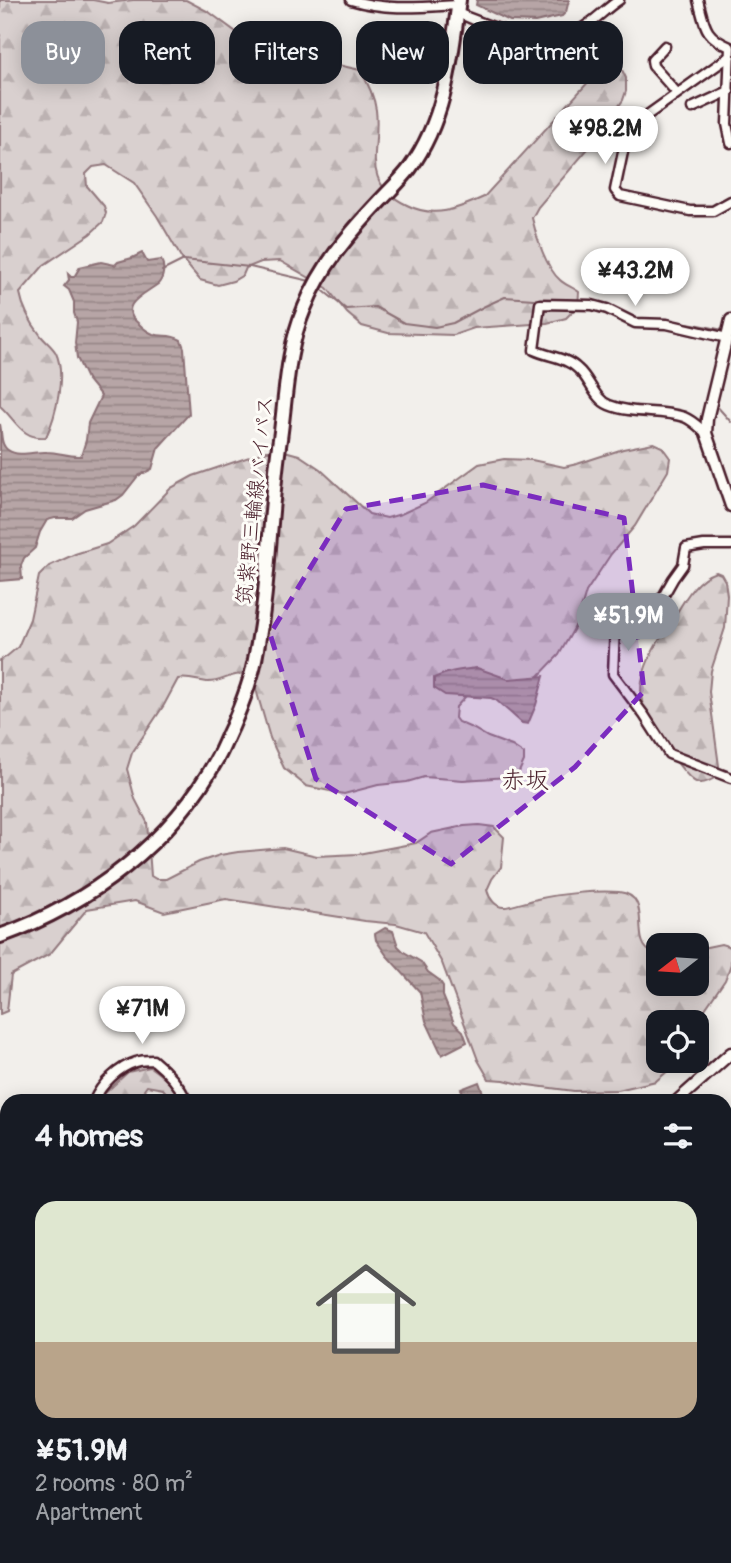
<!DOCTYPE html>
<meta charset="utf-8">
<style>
body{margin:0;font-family:Pangolin,"Klee One",sans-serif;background:#242831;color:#f1f3f6;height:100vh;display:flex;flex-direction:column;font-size:26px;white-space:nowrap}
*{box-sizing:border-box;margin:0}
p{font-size:23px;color:#9ea1a6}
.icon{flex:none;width:38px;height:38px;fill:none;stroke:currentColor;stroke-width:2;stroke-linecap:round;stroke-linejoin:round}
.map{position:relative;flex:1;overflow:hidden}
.details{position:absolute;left:0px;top:1094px;width:732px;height:471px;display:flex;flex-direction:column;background:#171b24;border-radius:21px 21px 0 0;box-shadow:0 4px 18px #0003}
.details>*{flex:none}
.banner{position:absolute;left:21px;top:21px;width:690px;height:63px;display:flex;gap:14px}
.needle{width:46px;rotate:253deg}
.tools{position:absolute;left:646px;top:933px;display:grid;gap:14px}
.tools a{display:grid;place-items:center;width:63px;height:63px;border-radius:14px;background:#171b24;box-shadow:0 4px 18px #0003;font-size:35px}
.price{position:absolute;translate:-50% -60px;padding:0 16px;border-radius:24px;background:#fff;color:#222;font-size:23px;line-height:46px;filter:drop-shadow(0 2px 4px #0008)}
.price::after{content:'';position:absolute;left:50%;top:42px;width:21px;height:16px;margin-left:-10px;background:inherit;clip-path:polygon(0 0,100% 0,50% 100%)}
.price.on{background:#8c9099;color:#fff}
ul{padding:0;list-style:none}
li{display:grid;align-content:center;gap:14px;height:371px;padding:0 35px}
li span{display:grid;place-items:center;height:217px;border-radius:21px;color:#555}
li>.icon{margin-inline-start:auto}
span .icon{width:126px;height:126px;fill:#fffc;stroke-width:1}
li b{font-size:30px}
h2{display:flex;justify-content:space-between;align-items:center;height:84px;padding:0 35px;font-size:30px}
.pill{padding:0 24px;border-radius:21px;background:#171b24;box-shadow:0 4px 18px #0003;font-size:24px;line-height:63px}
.pill.on{background:#8c9099;color:#fff}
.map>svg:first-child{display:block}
.forest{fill:url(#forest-firs);stroke:#92787d;stroke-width:2}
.water{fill:url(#water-rules);stroke:#8b6f75;stroke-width:2}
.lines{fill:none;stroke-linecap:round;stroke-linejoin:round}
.stream{stroke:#8b6f75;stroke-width:2}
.minor-casing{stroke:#4a1f2b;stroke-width:13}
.tertiary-casing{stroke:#4a1f2b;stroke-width:15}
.primary-casing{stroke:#4a1f2b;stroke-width:18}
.trunk-casing{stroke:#4a1f2b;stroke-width:18}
.minor{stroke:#fdfcf7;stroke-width:8}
.tertiary{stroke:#fdfcf7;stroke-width:10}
.primary{stroke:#fdfcf7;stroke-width:12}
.trunk{stroke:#fdfcf7;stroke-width:12}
.marked{fill:#7b2cbf;fill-opacity:0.2;stroke:#7b2cbf;stroke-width:5;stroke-dasharray:14 9;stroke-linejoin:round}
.labels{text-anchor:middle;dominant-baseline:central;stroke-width:6;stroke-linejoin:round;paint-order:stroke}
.street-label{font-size:21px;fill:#4a1f2b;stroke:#fdfcf7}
.quarter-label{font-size:24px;fill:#4a1f2b;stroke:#fdfcf7}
</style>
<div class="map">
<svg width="731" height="1563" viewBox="0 0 731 1563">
<defs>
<pattern id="forest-firs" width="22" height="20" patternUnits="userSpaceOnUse" patternTransform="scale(1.75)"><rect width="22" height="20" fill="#d9d0cf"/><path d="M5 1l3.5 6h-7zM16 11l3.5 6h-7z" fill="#bcb2b2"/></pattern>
<pattern id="water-rules" width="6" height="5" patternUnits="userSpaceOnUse" patternTransform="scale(1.75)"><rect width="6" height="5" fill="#b7a5a6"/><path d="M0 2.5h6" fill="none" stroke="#978687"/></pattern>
</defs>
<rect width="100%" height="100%" fill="#f2efeb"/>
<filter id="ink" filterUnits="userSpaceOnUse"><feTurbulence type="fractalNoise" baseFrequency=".0143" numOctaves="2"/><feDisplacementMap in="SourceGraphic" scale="14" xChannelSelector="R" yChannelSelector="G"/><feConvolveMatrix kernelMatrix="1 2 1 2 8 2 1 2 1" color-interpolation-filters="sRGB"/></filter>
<g filter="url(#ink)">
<g class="forest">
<path d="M0 0H93L108 3 133 0H186L209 12 243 37 275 47 317 55 338 65 360 70C368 83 374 95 376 110 381 150 358 181 407 205 434 219 458 209 484 197L600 69 609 66 621 68 626 78V91L623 100 593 143 538 207 532 218C536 236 546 268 560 280 565 285 573 287 579 292L578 306 566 318 547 323 474 328 454 335 388 333 362 326 347 313 327 288 280 261 261 262 246 268 243 275 233 281 218 285 200 280 182 259 157 216 134 183 106 165 93 167 86 174 87 186 104 206 106 213 103 222 90 234 44 265 20 293C23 310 31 323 41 336 46 342 53 347 56 353 66 375 56 416 46 437 22 440 16 420 0 406Z"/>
<path d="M653 443 662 447 670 458 668 471 635 526 611 554 586 592 577 623 559 655 535 680 466 696 456 707 455 718 458 722 474 729 488 737 512 746 524 754V761L519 772 509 777 463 780 424 777 407 782 378 785 344 794 306 786 284 768 270 738 253 679C237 667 224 683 207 682 197 681 189 677 178 679L164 705 132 753 127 769 135 799 147 822 151 876 156 879H166L199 862 220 855 238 852 283 848 317 856 358 854 416 843 431 833 464 826 479 825 494 827 504 837 501 867 492 879 487 890C489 898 496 908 505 907 510 907 529 901 537 899 559 894 596 890 619 892 653 896 631 936 648 950 650 951 656 953 658 954V984H696L697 949 721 944 731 947V964L725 980 696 1022H658V1060L677 1061 676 1064 656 1081 618 1090 574 1091 520 1084 504 1080 489 1079 478 1060 442 963 424 932 396 924 365 921 226 899 164 912 135 901 87 909 50 954 11 975 7 1011 0 1014V660L6 657 18 647 30 619 39 576 49 566 75 554 107 544 134 526 171 488 193 476 267 451 281 450 299 455 320 469 369 514 387 518 401 514 425 503 479 464 504 459 532 460 564 467 577 464 623 449Z"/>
<path d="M716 572 721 574 725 581 727 595 725 628 711 671 709 692 719 766 716 777C710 781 703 785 696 782 685 778 650 725 645 713 642 704 640 691 642 681 646 657 663 634 676 614 686 597 697 578 716 572Z"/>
<path d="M150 1067C163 1076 175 1086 181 1101H173L163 1089 147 1086 136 1101H101L103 1095 128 1072Z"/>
<polygon points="0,1114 7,1122 7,1369 0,1364"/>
<polygon points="0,1439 7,1444 7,1508 0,1505"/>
<polygon points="724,1476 731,1479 731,1550 725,1547"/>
</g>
<g class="water">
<polygon points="477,0 569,0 566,12 562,16 535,22 510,21 476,5"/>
<path d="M142 253 147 262 161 260C165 266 164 278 158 284 143 295 116 306 139 324 143 328 148 332 153 334 164 338 168 333 181 340L184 348 189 414 158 448 152 469 138 476 123 495 116 500 85 509 72 518H55L47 520 40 532 35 548 24 558 21 566 22 579 0 581V424C2 432 0 445 8 450 19 458 35 451 47 452 59 452 69 457 81 456L86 440 88 423 101 396 87 379 77 358 75 343 77 322 74 313V302L69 290 64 286 69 280 68 274 71 277H74L80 267 101 262 115 265 118 262 132 258Z"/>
<path d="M477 668 508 679 544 676 536 705 528 724 522 723 496 700 491 698 445 695 434 688V678C447 671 462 670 477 668Z"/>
<polygon points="385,928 393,931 398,946 404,952 421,962 428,972 439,980 443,986 443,996 454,1023 463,1031 467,1042 442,1055 426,1021 420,992 387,956 376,940 375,934"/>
<polygon points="479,1082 486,1101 468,1101 461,1089"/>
</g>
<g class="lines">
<g class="stream">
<polyline points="162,271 184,260 250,267 310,281"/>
<polyline points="320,288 346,309 375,307 404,323 435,327 453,323 485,306 505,297 548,300"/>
<path d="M553 300C578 299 600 299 622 312"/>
<path d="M658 320C676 319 704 326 722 330V332"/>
<polyline points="716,363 720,341"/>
<polyline points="715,404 731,422"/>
</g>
<defs>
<g id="minor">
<path d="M351 0C387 11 422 7 458 5"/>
<path d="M698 0C705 26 704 36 730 47L727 124 731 143"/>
<path d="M457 13C494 27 541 51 579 30 594 22 605 9 619 0"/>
<polyline points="665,46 652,60 653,66 677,93"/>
<polyline points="730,56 632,126 627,133 615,190 620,196 690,211 713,211 731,201"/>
<polyline points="692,108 729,91"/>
<path d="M706 433C699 427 692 420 684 417 661 409 633 415 609 405 594 399 590 379 578 369 566 357 549 357 534 350L540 304 592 305 607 309 635 323 667 324 727 338"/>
<polyline points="731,545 704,545 686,548 683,565 673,579 660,602 655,628 650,631 615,627 613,674 644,715 669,754 731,778"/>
<path d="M94 1101C101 1084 119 1067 136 1062 141 1060 148 1060 153 1060 168 1072 179 1084 187 1101"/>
<polyline points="0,1373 7,1377"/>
</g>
<g id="tertiary">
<polyline points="731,320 707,419 706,433 731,506"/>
<polyline points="677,1101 731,1053"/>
<polyline points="166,1563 171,1558"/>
</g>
<path id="primary" d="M0 936C90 904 172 842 218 757 223 748 227 737 232 727 242 704 252 679 256 654 270 583 269 510 280 439 286 396 287 349 304 309 321 266 349 234 380 201 390 190 401 180 410 168 446 118 451 59 459 0"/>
<g id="trunk">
<polyline points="0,1397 7,1402"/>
<polyline points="0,1413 7,1418"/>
<polyline points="295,1558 327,1563"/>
<polyline points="353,1558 373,1563"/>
<polyline points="401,1558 421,1563"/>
</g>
</defs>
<use href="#minor" class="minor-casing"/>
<use href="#tertiary" class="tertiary-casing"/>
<use href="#primary" class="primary-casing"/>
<use href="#trunk" class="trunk-casing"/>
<use href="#minor" class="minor"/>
<use href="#tertiary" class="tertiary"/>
<use href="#primary" class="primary"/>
<use href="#trunk" class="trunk"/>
</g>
</g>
<path class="marked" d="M483 485 624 518 644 691 575 767 451 864 316 779 270 634 346 509Z"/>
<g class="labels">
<g class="street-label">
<text transform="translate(255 500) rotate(-84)">筑紫野三輪線バイパス</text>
</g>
<g class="quarter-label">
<text x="525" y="780">赤坂</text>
</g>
</g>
</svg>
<div class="tools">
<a><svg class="needle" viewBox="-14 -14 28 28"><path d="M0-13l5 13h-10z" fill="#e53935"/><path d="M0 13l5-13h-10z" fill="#9ea1a6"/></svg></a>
<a><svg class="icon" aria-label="locate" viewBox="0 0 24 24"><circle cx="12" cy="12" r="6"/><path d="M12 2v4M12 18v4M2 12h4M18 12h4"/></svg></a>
</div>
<b class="price" style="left:605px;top:166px">¥98.2M</b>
<b class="price" style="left:635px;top:308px">¥43.2M</b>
<b class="price on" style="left:628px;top:653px">¥51.9M</b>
<b class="price" style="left:142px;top:1046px">¥71M</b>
<div class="banner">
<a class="pill on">Buy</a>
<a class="pill">Rent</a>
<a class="pill">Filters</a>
<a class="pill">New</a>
<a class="pill">Apartment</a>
</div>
<section class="details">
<h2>4 homes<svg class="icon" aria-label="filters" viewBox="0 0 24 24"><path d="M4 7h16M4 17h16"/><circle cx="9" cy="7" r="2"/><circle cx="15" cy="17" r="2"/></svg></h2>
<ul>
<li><span style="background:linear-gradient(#dfe7d0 65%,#b9a48a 0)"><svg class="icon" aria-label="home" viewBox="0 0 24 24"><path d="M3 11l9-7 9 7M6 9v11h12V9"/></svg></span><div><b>¥51.9M</b><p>2 rooms · 80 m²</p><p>Apartment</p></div></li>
</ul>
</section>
</div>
